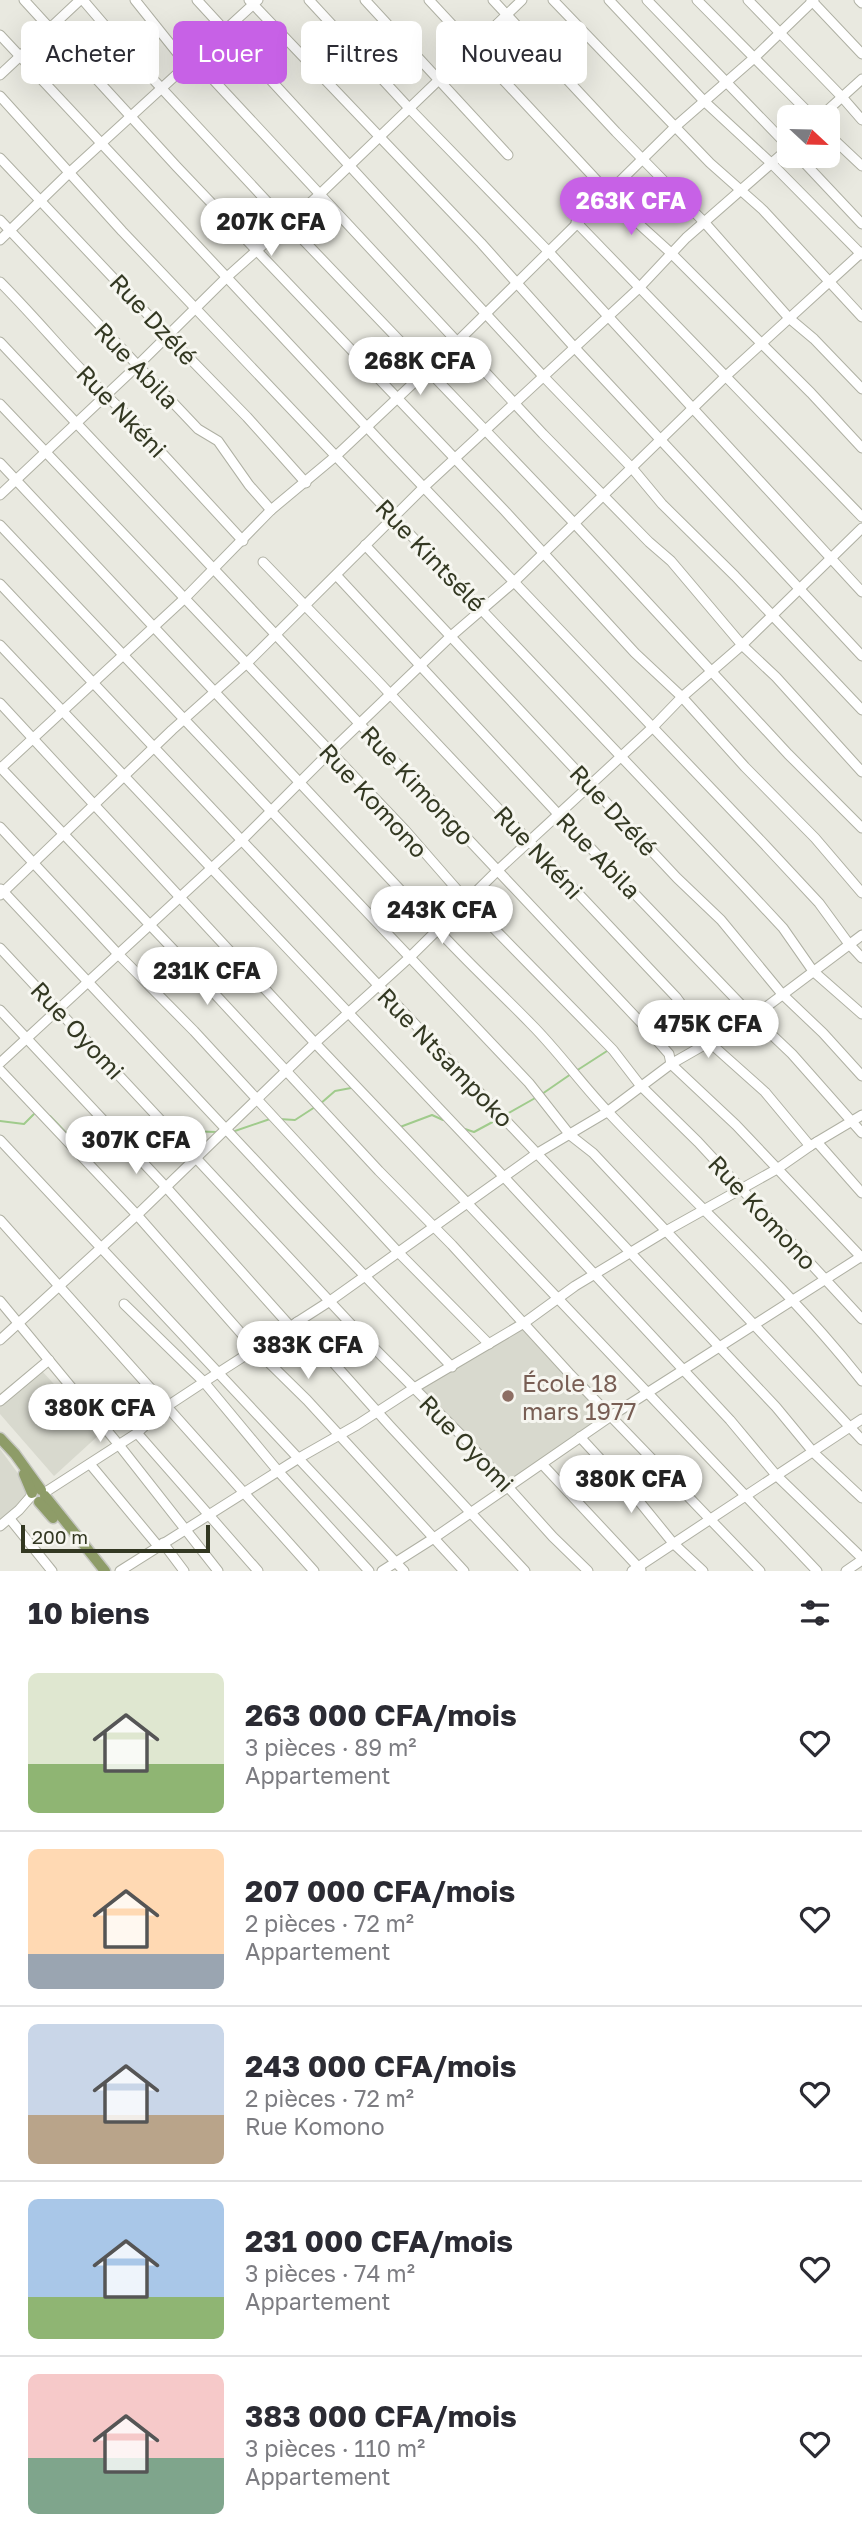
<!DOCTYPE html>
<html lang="fr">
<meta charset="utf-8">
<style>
body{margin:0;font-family:"Golos Text",sans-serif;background:#f2f2f3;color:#2b2b33;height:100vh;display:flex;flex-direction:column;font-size:26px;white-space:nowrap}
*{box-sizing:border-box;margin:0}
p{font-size:23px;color:#7c7c81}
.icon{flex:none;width:38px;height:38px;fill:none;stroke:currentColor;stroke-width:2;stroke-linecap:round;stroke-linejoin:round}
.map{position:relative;height:1571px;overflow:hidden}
.panel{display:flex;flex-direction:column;background:#fff;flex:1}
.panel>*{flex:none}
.top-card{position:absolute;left:21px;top:21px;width:821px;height:63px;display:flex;gap:14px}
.needle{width:46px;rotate:112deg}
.fabs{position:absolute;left:777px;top:105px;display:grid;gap:14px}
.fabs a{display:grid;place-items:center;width:63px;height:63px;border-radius:10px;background:#fff;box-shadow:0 7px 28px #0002;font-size:35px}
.scale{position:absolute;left:21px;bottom:18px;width:189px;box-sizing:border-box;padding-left:7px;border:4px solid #333822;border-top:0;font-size:19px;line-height:24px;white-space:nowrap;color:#333822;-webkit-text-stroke:5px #f6f6f0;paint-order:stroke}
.price{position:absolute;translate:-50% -60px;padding:0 16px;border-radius:24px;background:#fff;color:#222;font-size:23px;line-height:46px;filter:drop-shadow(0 2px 4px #0008)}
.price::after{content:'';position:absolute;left:50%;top:42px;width:21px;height:16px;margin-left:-10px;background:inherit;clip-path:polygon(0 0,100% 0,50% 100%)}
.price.selected{background:#c761e6;color:#fff}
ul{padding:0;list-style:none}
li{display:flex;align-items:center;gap:21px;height:175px;padding:0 28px}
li+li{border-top:2px solid #e1e1e2}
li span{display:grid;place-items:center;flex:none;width:196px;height:140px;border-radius:10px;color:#555}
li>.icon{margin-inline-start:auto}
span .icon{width:84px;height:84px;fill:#fffc;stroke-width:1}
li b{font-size:30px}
h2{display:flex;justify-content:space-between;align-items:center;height:84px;padding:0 28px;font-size:30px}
.chip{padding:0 24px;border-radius:10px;background:#fff;box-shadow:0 7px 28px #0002;font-size:24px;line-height:63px}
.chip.selected{background:#c761e6;color:#fff}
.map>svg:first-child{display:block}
.built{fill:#d8d9ce}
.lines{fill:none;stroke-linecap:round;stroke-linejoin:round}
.stream{stroke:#a0cb8c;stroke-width:2}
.minor-casing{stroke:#afb0a3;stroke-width:11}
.major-casing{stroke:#c6c7c1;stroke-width:13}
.minor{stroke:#fff;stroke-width:9}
.major{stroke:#8e9c68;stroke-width:10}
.education-dot{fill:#8d6e63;stroke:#f6f6f0;stroke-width:2.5}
.labels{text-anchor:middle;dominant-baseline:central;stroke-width:6;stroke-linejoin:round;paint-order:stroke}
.street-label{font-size:24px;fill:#333822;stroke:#f6f6f0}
.education-label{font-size:24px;fill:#785e54;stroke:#f6f6f0;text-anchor:start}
</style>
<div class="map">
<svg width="862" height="1571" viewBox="0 0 862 1571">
<rect width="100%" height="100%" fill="#e9e9e0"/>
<g class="built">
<polygon points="522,1328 596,1405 595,1422 510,1481 421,1388"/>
<polygon points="41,1370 100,1434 54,1476 0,1414 0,1405"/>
<polygon points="0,1449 25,1483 26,1497 0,1520"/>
</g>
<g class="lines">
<g class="stream">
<polyline points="576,1071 607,1051"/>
<polyline points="542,1094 571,1074"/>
<polyline points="320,1104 335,1091 351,1088"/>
<polyline points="505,1115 537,1097"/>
<polyline points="50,1116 74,1141 107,1138 114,1139"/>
<polyline points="279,1119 295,1120 315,1107"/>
<polyline points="0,1121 24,1124 34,1114"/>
<polyline points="400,1127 432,1115 443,1120"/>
<polyline points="465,1129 474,1132 500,1118"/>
<polyline points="232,1132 270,1119"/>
<polyline points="181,1134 187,1131 216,1132"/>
<polyline points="130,1142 156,1149 173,1138"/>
</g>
<defs>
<g id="minor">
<polyline points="24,0 177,167 504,510 635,653 682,697 745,767 815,838 862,893"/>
<polyline points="83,0 125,49 287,223 574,523 788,754 862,828"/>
<polyline points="135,0 187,65"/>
<polyline points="197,0 543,376 632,468 662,504 735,576 862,710"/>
<polyline points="249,0 481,243 575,348 862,656"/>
<polyline points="309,0 408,107 548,251 862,592"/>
<polyline points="365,0 508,155"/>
<polyline points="429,0 629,215 671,253 811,393 862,448"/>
<polyline points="493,0 616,132 705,223 789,318 814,339 862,389"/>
<polyline points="553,0 710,163 763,210 862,317"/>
<polyline points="609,0 704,101 771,163 862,255"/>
<polyline points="647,0 789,147"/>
<polyline points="697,0 813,117"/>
<polyline points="748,0 842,97 862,120"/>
<polyline points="811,0 862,54"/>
<polyline points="859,0 862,3"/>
<polyline points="0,35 392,454 765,845 819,903 849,944 862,958"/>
<polyline points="194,59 543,434 649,542 671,561 742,645 776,677 862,772"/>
<polyline points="0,75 80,0"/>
<polyline points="0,96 122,231 742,884 783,928 813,971 862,1014"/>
<polyline points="820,117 862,79"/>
<polyline points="828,134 862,166"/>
<polyline points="798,156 862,224"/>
<polyline points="0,158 168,336 247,417 306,483"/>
<polyline points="0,220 198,429 218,441 249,485 271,510"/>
<polyline points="576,222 862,517"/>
<polyline points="0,240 70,172 258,0"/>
<path d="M0 282C43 325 81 374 126 414L243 541"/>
<polyline points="0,342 645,1027 669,1054 671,1064 736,1125 862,1258"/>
<polyline points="0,404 405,830 467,901 613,1050 640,1085 698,1142 862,1319"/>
<path d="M0 463C145 619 292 773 437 929 467 962 500 992 531 1024 559 1052 582 1085 610 1114 694 1203 786 1285 862 1381"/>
<polyline points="0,495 137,366 227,277 320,194 522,0"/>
<polyline points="0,525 529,1083 570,1135 593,1153 862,1440"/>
<polyline points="365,545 677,878 721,920 782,994 823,1033 862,1076"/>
<polyline points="263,562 375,678 676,997 709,1042 765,1092 810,1146"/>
<polyline points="337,576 559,815 753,1017 792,1054 862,1133"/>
<polyline points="0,584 776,1407 814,1453 862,1498"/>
<polyline points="0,645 504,1177 730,1420 776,1475 862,1558"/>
<polyline points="0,703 315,1043 817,1571"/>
<polyline points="0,767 187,964 379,1171 452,1245 569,1373 760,1571"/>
<polyline points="1,768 185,598 271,510 337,455 457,342 676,126 754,58 814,0"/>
<polyline points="0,827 118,954 194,1031 398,1252 489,1344"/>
<polyline points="1,889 296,1204 452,1367"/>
<polyline points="0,895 172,730 247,663 424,487 639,288 686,238 789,148"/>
<polyline points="0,948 362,1336 463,1437 553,1537 588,1571"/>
<polyline points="0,1010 165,1186 290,1326"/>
<polyline points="0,1063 241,841 330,752 450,637 514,582 726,376 862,252"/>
<polyline points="0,1070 137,1215 255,1349 307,1400 464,1571"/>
<polyline points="0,1140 404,1571"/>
<polyline points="817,1142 862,1193"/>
<polyline points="0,1220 314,1571"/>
<polyline points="0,1301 119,1445 218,1571"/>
<polyline points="124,1304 204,1382 278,1471 369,1571"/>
<polyline points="297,1322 390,1426 525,1571"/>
<polyline points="0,1340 137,1215 315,1043 409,958 497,871 653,727 682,697 742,645 862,528"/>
<polyline points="0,1401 49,1360"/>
<polyline points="137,1433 258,1571"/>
<polyline points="580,1437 638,1500 673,1543 703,1571"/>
<polyline points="90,1464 158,1546"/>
<polyline points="542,1464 641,1570"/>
<polyline points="44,1493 137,1433 166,1407 204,1382 330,1301 536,1154 607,1112 671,1064 753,1017 862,935"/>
<polyline points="10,1519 52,1571"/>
<polyline points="0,1526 19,1510 32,1495"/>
<polyline points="163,1543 184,1571"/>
<polyline points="120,1571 299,1458 357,1425 414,1388 524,1323 575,1286 666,1231 777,1169 810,1146 862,1115"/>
<polyline points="382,1571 434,1538 611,1416 862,1256"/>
<polyline points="632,1571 862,1419"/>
<polyline points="846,1571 862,1560"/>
</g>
<g id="major">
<polyline points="0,1438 15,1454 41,1490"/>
<polyline points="24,1474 32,1493"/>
<polyline points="45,1496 105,1571"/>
<polyline points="39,1502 53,1518"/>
</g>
</defs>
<use href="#minor" class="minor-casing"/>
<use href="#major" class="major-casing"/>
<use href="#minor" class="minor"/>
<use href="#major" class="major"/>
</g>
<circle class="education-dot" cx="508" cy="1396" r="7"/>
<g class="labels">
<g class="street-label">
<text transform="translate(154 319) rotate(47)">Rue Dzélé</text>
<text transform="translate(137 365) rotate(46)">Rue Abila</text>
<text transform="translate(122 411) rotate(46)">Rue Nkéni</text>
<text transform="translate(431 555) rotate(46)">Rue Kintsélé</text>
<text transform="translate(418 785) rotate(47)">Rue Kimongo</text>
<text transform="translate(374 800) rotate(47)">Rue Komono</text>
<text transform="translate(614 810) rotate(47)">Rue Dzélé</text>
<text transform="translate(539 852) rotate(47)">Rue Nkéni</text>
<text transform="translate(599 855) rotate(46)">Rue Abila</text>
<text transform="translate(78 1030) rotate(47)">Rue Oyomi</text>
<text transform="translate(446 1057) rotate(46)">Rue Ntsampoko</text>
<text transform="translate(763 1212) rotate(47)">Rue Komono</text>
<text transform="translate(467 1443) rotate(46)">Rue Oyomi</text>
</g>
<g class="education-label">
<text x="522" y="1382">École 18<tspan x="522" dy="28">mars 1977</tspan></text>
</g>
</g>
</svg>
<div class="fabs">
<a><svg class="needle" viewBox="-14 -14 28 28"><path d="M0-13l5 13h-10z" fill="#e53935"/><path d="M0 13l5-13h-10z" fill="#7c7c81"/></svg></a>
</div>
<div class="scale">200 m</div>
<b class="price selected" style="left:631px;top:237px">263K CFA</b>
<b class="price" style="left:271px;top:258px">207K CFA</b>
<b class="price" style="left:420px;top:397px">268K CFA</b>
<b class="price" style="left:442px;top:946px">243K CFA</b>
<b class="price" style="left:207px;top:1007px">231K CFA</b>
<b class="price" style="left:708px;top:1060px">475K CFA</b>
<b class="price" style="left:136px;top:1176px">307K CFA</b>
<b class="price" style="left:308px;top:1381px">383K CFA</b>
<b class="price" style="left:100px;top:1444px">380K CFA</b>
<b class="price" style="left:631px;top:1515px">380K CFA</b>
<div class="top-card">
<a class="chip">Acheter</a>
<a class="chip selected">Louer</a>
<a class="chip">Filtres</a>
<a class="chip">Nouveau</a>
</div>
</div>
<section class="panel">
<h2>10 biens<svg class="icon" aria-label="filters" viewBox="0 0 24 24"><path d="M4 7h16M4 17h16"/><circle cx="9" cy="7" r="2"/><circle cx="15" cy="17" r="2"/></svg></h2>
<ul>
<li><span style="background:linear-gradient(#dfe7d0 65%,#8fb573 0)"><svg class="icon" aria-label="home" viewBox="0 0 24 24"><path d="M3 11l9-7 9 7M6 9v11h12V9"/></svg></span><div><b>263 000 CFA/mois</b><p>3 pièces · 89 m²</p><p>Appartement</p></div><svg class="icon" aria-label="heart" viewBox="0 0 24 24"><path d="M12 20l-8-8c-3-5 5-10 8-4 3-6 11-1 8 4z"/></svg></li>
<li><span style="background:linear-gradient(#ffd9b3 75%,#9aa5b1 0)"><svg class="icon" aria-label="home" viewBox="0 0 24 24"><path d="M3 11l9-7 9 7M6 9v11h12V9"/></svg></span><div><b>207 000 CFA/mois</b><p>2 pièces · 72 m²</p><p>Appartement</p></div><svg class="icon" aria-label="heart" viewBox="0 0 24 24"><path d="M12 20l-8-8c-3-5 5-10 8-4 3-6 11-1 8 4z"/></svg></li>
<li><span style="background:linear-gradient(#c9d6e8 65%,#b9a48a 0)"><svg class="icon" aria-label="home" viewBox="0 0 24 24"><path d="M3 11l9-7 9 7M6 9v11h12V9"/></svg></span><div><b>243 000 CFA/mois</b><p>2 pièces · 72 m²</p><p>Rue Komono</p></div><svg class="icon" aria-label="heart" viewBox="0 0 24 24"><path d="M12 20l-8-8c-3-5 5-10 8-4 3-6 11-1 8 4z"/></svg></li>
<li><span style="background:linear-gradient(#a9c7e8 70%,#8fb573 0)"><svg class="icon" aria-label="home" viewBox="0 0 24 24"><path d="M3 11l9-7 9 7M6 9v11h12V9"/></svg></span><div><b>231 000 CFA/mois</b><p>3 pièces · 74 m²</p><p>Appartement</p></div><svg class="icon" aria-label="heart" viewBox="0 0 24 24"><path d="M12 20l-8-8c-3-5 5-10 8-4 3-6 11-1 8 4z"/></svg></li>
<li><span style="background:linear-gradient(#f6c9c9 60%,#7fa58c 0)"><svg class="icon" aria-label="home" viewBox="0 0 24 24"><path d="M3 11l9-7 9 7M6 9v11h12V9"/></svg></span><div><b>383 000 CFA/mois</b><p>3 pièces · 110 m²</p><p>Appartement</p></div><svg class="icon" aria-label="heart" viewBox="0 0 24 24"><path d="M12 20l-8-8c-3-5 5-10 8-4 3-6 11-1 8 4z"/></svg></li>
</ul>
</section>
